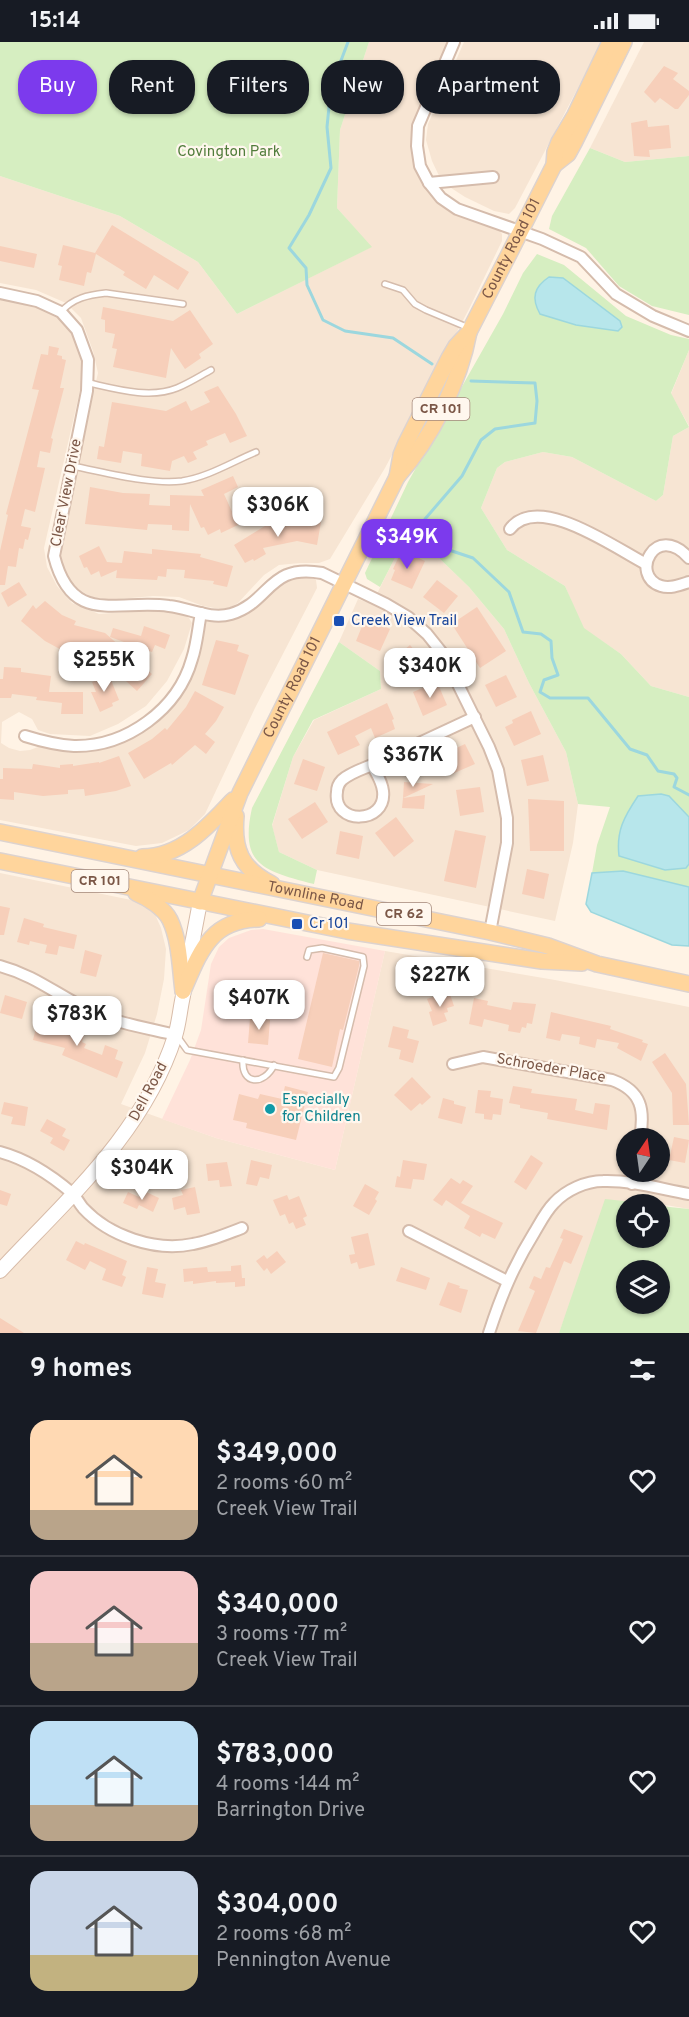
<!DOCTYPE html>
<meta charset="utf-8">
<style>
body{margin:0;font-family:Overpass,sans-serif;background:#242831;color:#f1f3f6;height:100vh;display:flex;flex-direction:column;font-size:22px;white-space:nowrap}
*{box-sizing:border-box;margin:0}
p{font-size:20px;color:#9ea1a6}
.icon{flex:none;width:33px;height:33px;fill:none;stroke:currentColor;stroke-width:2;stroke-linecap:round;stroke-linejoin:round}
.map{position:relative;height:1291px;overflow:hidden}
.sheet{display:flex;flex-direction:column;background:#171b24;flex:1}
.sheet>*{flex:none}
.guide{position:absolute;left:18px;top:18px;width:654px;height:54px;display:flex;gap:12px}
.needle{width:39px;rotate:13deg}
.buttons{position:absolute;left:616px;top:1086px;display:grid;gap:12px}
.buttons a{display:grid;place-items:center;width:54px;height:54px;border-radius:50%;background:#171b24;box-shadow:0 2px 4px #0004;font-size:30px}
.price{position:absolute;translate:-50% -51px;padding:0 14px;border-radius:12px;background:#fff;color:#222;font-size:20px;line-height:39px;filter:drop-shadow(0 2px 3px #0008)}
.price::after{content:'';position:absolute;left:50%;top:36px;width:18px;height:14px;margin-left:-9px;background:inherit;clip-path:polygon(0 0,100% 0,50% 100%)}
.price.current{background:#7c3aed;color:#fff}
ul{padding:0;list-style:none}
li{display:flex;align-items:center;gap:18px;height:150px;padding:0 30px}
li+li{border-top:2px solid #363941}
li span{display:grid;place-items:center;flex:none;width:168px;height:120px;border-radius:18px;color:#555}
li>.icon{margin-inline-start:auto}
span .icon{width:72px;height:72px;fill:#fffc;stroke-width:1}
li b{font-size:26px}
h2{display:flex;justify-content:space-between;align-items:center;height:72px;padding:0 30px;font-size:26px}
.tag{padding:0 21px;border-radius:24px;background:#171b24;box-shadow:0 2px 4px #0004;font-size:21px;line-height:54px}
.tag.current{background:#7c3aed;color:#fff}
.status{display:flex;justify-content:space-between;align-items:center;height:42px;padding:0 30px;background:#171b24;direction:ltr}
.status svg{height:16px;fill:currentColor}
.map>svg:first-child{display:block}
.residential{fill:#f7e5d3;fill-rule:evenodd}
.commercial{fill:#ffe2d9}
.green{fill:#d6eec1;fill-rule:evenodd}
.water{fill:#b7e6eb;stroke:#9cd7de;stroke-width:1.5}
.lines{fill:none;stroke-linecap:round;stroke-linejoin:round}
.stream{stroke:#9cd7de;stroke-width:3}
.building{fill:#f7cfba}
.lane-casing{stroke:#d5bcac;stroke-width:8}
.street-casing{stroke:#d5bcac;stroke-width:14}
.secondary-casing{stroke:#d8bca9;stroke-width:16}
.primary-casing{stroke:#ddd3cf;stroke-width:18}
.lane{stroke:#fff;stroke-width:5}
.street{stroke:#fff;stroke-width:10}
.secondary{stroke:#fff;stroke-width:14}
.primary{stroke:#ffd59c;stroke-width:15}
.transit-dot{fill:#1a4fb4;stroke:#fff7ee;stroke-width:2}
.culture-dot{fill:#0f9aa8;stroke:#fff7ee;stroke-width:2}
.labels{text-anchor:middle;dominant-baseline:central;stroke-width:4.5;stroke-linejoin:round;paint-order:stroke}
.shield{fill:#fff7ee;stroke:#a38779;stroke-width:1.5}
.shield-label{font-size:14px;font-weight:bold;fill:#7b5747}
.park-label{font-size:15px;fill:#517c3b;stroke:#fff7ee}
.street-label{font-size:15px;fill:#7b5747;stroke:#fff7ee}
.transit-label{font-size:15px;fill:#164399;stroke:#fff7ee;text-anchor:start}
.culture-label{font-size:15px;fill:#0d838f;stroke:#fff7ee;text-anchor:start}
</style>
<div class="status"><b>15:14</b><svg viewBox="0 0 49 12"><path d="M0 12V9h3v3zM5 12V6h3v6zM10 12V3h3v9zM15 12V0h3v12zM26 1h20v11H26zM47 4h2v5h-2z"/></svg></div>
<div class="map">
<svg width="689" height="1291" viewBox="0 0 689 1291">
<rect width="100%" height="100%" fill="#fff3e5"/>
<g class="residential">
<polygon points="369,0 452,0 416,105 439,153 496,184 502,192 502,199 469,267 385,426 330,517 319,521 300,521 279,523 264,533 238,561 229,566 220,567 203,564 179,555 153,554 108,558 92,555 77,547 65,537 59,522 59,497 98,331 93,309 81,276 66,261 36,248 0,241 0,134 120,174 198,220 237,272 371,205 337,166 340,88"/>
<polygon points="464,0 602,0 515,166 509,172 494,169 465,155 442,140 432,119 426,98 428,82"/>
<polygon points="644,0 689,0 689,114 625,120 590,106"/>
<polygon points="0,254 26,260 53,270 68,283 80,305 84,331 44,506 47,525 57,544 72,561 99,572 166,567 183,571 189,576 192,581 184,607 167,639 146,664 118,682 90,694 50,692 38,688 32,677 19,670 2,680 1,701 9,706 20,709 30,708 43,703 101,703 138,689 168,660 204,581 207,577 233,576 246,572 254,565 267,549 292,535 312,534 316,538 317,546 255,666 205,772 189,788 162,801 136,804 0,778"/>
<polygon points="689,308 689,384 671,352"/>
<polygon points="689,385 689,655 651,644 621,612 583,586 565,544 507,508 481,466 497,426 505,420 543,410 572,415 656,459 663,453 673,394"/>
<polygon points="403,499 439,516 469,545 504,587 529,641 566,710 578,762 573,801 555,879 317,828 279,810 272,784 293,715 314,678 381,647 380,629 339,600 358,557 372,562"/>
<path d="M0 831 141 860 154 870 161 886 166 907 164 937 157 972 145 1011 121 1062 216 1096 335 1128 385 909 555 938 689 965V1167L660 1162H627L568 1267 559 1291H0ZM627 1096H660V1130H627Z"/>
</g>
<polygon class="commercial" points="263,887 385,909 335,1128 216,1096 162,1077 190,1018 201,988 211,922 219,905 229,896 251,888"/>
<g class="green">
<polygon points="0,0 369,0 340,88 337,166 372,205 237,272 198,220 120,174 0,134"/>
<polygon points="590,106 625,120 689,114 689,273 652,264 619,244 586,206 549,187 552,174"/>
<polygon points="537,212 564,223 626,274 671,293 689,297 689,308 671,351 689,385 673,394 663,453 656,459 572,415 543,410 505,420 497,426 481,466 507,508 565,544 584,586 621,612 651,644 689,655 689,775 669,754 686,826 689,822 689,845 623,829 592,831 597,803 610,765 578,762 566,710 529,641 504,587 469,545 439,516 403,500 380,545 367,537 365,531 408,440 503,272 523,231"/>
<path d="M339 600 380 629 381 647 313 678 293 715 272 783 279 810 317 828 314 842C265 829 239 824 252 766Z"/>
<path d="M605 1157 651 1162H627V1196H660V1164L689 1167V1291H559ZM627 1228H660V1262H627Z"/>
</g>
<g class="water">
<path d="M549 235 563 236 620 279 622 285 618 289 576 283 540 272C531 256 534 245 549 235Z"/>
<path d="M661 752 669 754 689 775V822L686 826 665 828 619 814C616 789 624 775 638 754Z"/>
<polygon points="623,829 689,845 689,904 672,903 591,870 586,862 592,831"/>
</g>
<g class="lines">
<g class="stream">
<polyline points="348,0 331,45 327,85 331,126 309,173 289,206 306,226 307,243 323,278 345,289 393,296 432,322"/>
<polyline points="471,339 535,341 537,359 535,381 495,387 481,398 462,434 425,477 432,484 449,491 449,508 473,516 509,550 523,590 541,592 551,599 552,616 558,633 544,638 540,650 550,656 588,656 630,707 647,713 658,729 674,732 677,736 674,745 689,753"/>
</g>
</g>
<g class="building">
<polygon points="664,24 678,31 673,37 689,49 689,53 678,67 675,67 660,56 655,61 644,50"/>
<polygon points="647,78 648,85 669,83 671,106 649,108 650,115 634,114 631,81"/>
<polygon points="112,183 189,230 178,248 154,233 146,247 123,233 125,230 96,212 91,231 87,230 84,244 59,238 62,224 58,223 63,203 95,211"/>
<polygon points="0,204 37,212 34,226 0,219"/>
<polygon points="103,265 173,279 190,268 213,302 199,312 201,316 185,327 171,306 166,336 113,325 117,307 112,306 115,292 105,290 105,278 101,277"/>
<polygon points="49,304 59,306 57,313 62,314 62,317 66,318 60,346 64,346 51,396 53,397 50,411 40,409 37,425 45,426 35,470 25,467 21,484 31,486 28,498 25,497 23,507 19,506 16,525 8,524 5,543 0,543 0,509 8,473 6,472 39,348 32,347 41,312 48,313"/>
<polygon points="218,344 236,372 247,394 230,401 225,391 206,399 208,403 193,410 197,417 188,421 184,414 172,419 170,429 141,424 142,412 123,409 121,421 97,417 99,404 104,405 112,360 166,369 186,359 191,369 210,360 204,350"/>
<polygon points="233,434 238,445 224,452 238,483 221,491 220,487 208,493 204,485 201,486 190,462 189,489 172,488 172,483 148,482 147,488 85,482 90,445 123,451 150,452 149,463 170,464 170,453 204,454 201,448"/>
<polygon points="278,476 280,485 298,481 299,476 321,480 317,503 297,499 263,506 266,512 254,519 253,517 245,521 234,503"/>
<polygon points="99,504 107,520 122,521 124,509 152,512 152,507 201,512 200,515 233,524 227,545 213,542 214,539 184,536 185,528 167,527 166,535 158,534 157,538 116,536 117,528 101,535 99,529 91,533 87,525 84,526 79,514"/>
<polygon points="402,508 425,519 412,547 391,538 395,528 393,527"/>
<polygon points="437,538 458,554 444,571 423,555"/>
<polygon points="19,540 27,553 8,565 1,551"/>
<polygon points="45,559 62,573 76,579 74,583 105,591 152,632 137,649 116,630 132,623 89,611 88,617 71,613 45,599 21,579 33,563 36,567"/>
<polygon points="477,565 506,609 480,626 453,584 453,581"/>
<polygon points="365,577 390,587 380,609 356,599"/>
<polygon points="144,584 170,593 165,607 155,603 152,610 110,595 113,586 141,594"/>
<polygon points="216,598 239,603 237,609 249,613 235,653 202,643"/>
<polygon points="410,603 425,621 401,640 386,623"/>
<polygon points="4,625 21,626 21,630 51,634 49,650 83,650 83,672 61,672 62,661 36,658 37,655 12,652 11,656 0,656 0,637 3,637"/>
<polygon points="109,633 119,658 112,661 113,664 100,670 91,650 96,650 92,640"/>
<polygon points="506,633 517,655 496,665 485,643"/>
<polygon points="437,640 447,663 423,674 413,650"/>
<polygon points="195,649 224,665 216,679 205,692 215,700 206,712 195,703 172,723 171,721 144,737 128,711 152,697 165,686 167,688 186,665"/>
<polygon points="387,661 394,677 392,678 395,687 375,696 371,686 355,694 360,703 338,713 327,690"/>
<polygon points="531,669 541,692 514,704 505,685 513,681 512,678"/>
<polygon points="465,702 475,722 452,732 443,712"/>
<polygon points="543,713 549,739 527,744 521,718"/>
<polygon points="119,714 131,744 116,749 85,754 84,747 68,748 68,752 43,754 14,750 14,758 0,757 0,737 3,737 3,726 32,727 33,722 60,726 60,723 73,722 73,724 99,720 99,721"/>
<polygon points="303,717 325,725 317,749 294,742"/>
<polygon points="404,740 433,742 403,756"/>
<polygon points="480,745 484,770 460,774 456,748"/>
<polygon points="425,753 424,767 402,766 403,756"/>
<polygon points="528,757 564,759 564,809 530,809"/>
<polygon points="315,760 328,780 302,797 288,777"/>
<polygon points="396,775 414,799 394,815 375,791"/>
<polygon points="455,788 486,794 476,846 444,839"/>
<polygon points="340,789 363,794 359,817 336,812"/>
<polygon points="527,827 549,832 544,857 522,852"/>
<polygon points="0,864 10,866 4,893 0,893"/>
<polygon points="24,876 44,882 43,885 77,893 74,907 59,904 57,913 45,911 47,903 30,899 29,903 17,900"/>
<polygon points="85,908 102,913 96,935 80,931"/>
<polygon points="323,911 359,919 359,924 343,988 340,987 332,1025 298,1017"/>
<polygon points="449,949 454,964 447,966 448,970 444,971 447,979 433,984 429,970 432,969 427,957"/>
<polygon points="5,953 27,960 22,977 0,971"/>
<polygon points="474,956 488,959 487,963 511,968 513,960 536,962 532,982 527,981 526,986 522,985 520,991 508,989 509,983 484,977 482,985 469,982"/>
<polygon points="551,970 611,984 610,987 643,998 642,1000 648,1002 641,1019 617,1006 619,1001 597,997 595,1006 579,1002 580,995 562,992 560,999 546,996"/>
<polygon points="39,973 56,977 55,982 84,994 82,1000 86,1002 84,1006 102,1013 105,1003 118,1008 115,1017 123,1020 117,1036 62,1013 65,1006 33,998"/>
<polygon points="250,976 270,978 268,1003 248,1001"/>
<polygon points="393,984 409,988 407,996 419,999 413,1021 399,1017 401,1008 388,1005"/>
<polygon points="665,1011 686,1042 689,1083 673,1083 672,1051 652,1020"/>
<polygon points="412,1035 431,1055 422,1063 420,1061 411,1069 394,1053"/>
<polygon points="285,1044 308,1050 296,1098 246,1086 247,1081 233,1078 239,1052 258,1057 260,1052 282,1057"/>
<polygon points="513,1044 532,1047 531,1051 577,1057 575,1068 593,1072 595,1061 610,1063 607,1088 547,1077 548,1071 520,1066 520,1063 509,1061"/>
<polygon points="478,1048 491,1049 490,1055 503,1057 501,1073 493,1072 492,1078 484,1077 484,1072 475,1071"/>
<polygon points="443,1056 454,1059 454,1062 466,1065 462,1082 438,1076"/>
<polygon points="4,1060 28,1065 25,1084 11,1082 13,1075 1,1072"/>
<polygon points="47,1077 66,1087 62,1094 70,1098 64,1109 50,1101 53,1096 40,1089"/>
<polygon points="674,1095 689,1098 685,1121 669,1118"/>
<polygon points="531,1113 543,1121 526,1148 514,1140"/>
<polygon points="251,1118 272,1123 269,1137 260,1135 257,1144 246,1142"/>
<polygon points="403,1118 427,1122 424,1138 413,1137 411,1147 395,1145 397,1134 400,1135"/>
<polygon points="227,1120 232,1144 220,1145 219,1138 208,1139 206,1122"/>
<polygon points="451,1136 460,1142 463,1138 473,1144 461,1161 503,1181 495,1197 482,1191 480,1195 464,1186 470,1174 446,1158 442,1164 433,1158"/>
<polygon points="365,1142 379,1150 375,1157 377,1159 369,1173 353,1164"/>
<polygon points="195,1145 200,1171 187,1173 185,1165 174,1168 172,1156 183,1153 181,1148"/>
<polygon points="0,1148 11,1152 7,1164 0,1162"/>
<polygon points="142,1148 159,1156 153,1170 139,1163 137,1167 123,1161 128,1150 139,1155"/>
<polygon points="287,1153 289,1158 299,1154 307,1174 303,1176 306,1183 296,1187 293,1180 289,1182 285,1172 280,1174 273,1158"/>
<polygon points="564,1187 583,1194 571,1222 564,1219 536,1291 518,1289 535,1249 529,1246 534,1234 541,1237 546,1225 550,1226 563,1197 560,1196"/>
<polygon points="368,1191 375,1223 359,1227 357,1220 351,1222 349,1213 355,1212 351,1195"/>
<polygon points="76,1199 84,1203 85,1201 127,1219 122,1233 126,1235 122,1245 102,1238 106,1227 90,1219 85,1228 66,1218"/>
<polygon points="277,1209 286,1220 271,1232 267,1226 264,1229 256,1219 264,1213 267,1217"/>
<polygon points="241,1223 242,1236 245,1236 245,1244 235,1245 235,1240 216,1241 216,1239 193,1242 193,1239 184,1240 183,1227 207,1225 208,1230 231,1229 231,1224"/>
<polygon points="147,1225 158,1227 155,1240 166,1242 163,1256 142,1252"/>
<polygon points="401,1225 430,1236 426,1248 396,1239"/>
<polygon points="448,1240 460,1244 459,1246 468,1248 461,1271 439,1263"/>
<polygon points="0,1276 24,1291 0,1291"/>
</g>
<g class="lines">
<defs>
<g id="lane">
<polyline points="385,242 403,248 415,262 426,268 469,286"/>
<path d="M61 270C73 256 88 253 106 251L183 262"/>
<path d="M89 341C116 347 150 357 177 346 189 341 200 334 211 328"/>
<path d="M72 424C104 430 150 443 182 439 208 435 232 420 256 410"/>
<polyline points="177,994 187,1008 334,1035 339,1026 364,924 363,915 322,906 309,908 307,915"/>
<path d="M243 1018C241 1043 264 1044 274 1023"/>
</g>
<g id="street">
<polyline points="454,0 418,84 417,104 420,124 429,141 441,156 457,167 542,197 581,215 616,252 653,274 689,289"/>
<polyline points="434,46 452,47 531,42"/>
<polyline points="429,141 493,135"/>
<path d="M0 251 37 259 61 270 77 288 88 318 87 349 54 514C72 585 117 557 169 564 189 566 210 578 231 572 271 560 268 521 322 531L386 562 408 575 427 592 443 612 489 705 498 728 507 776V801L490 890"/>
<path d="M510 487C538 450 615 506 646 522"/>
<path d="M689 516C655 479 629 534 661 544 670 547 680 543 689 540"/>
<path d="M25 694C41 699 57 703 74 704 127 705 178 667 192 617 197 602 198 586 201 571"/>
<path d="M372 723C376 731 382 739 383 749 387 783 332 783 337 750 337 746 339 741 342 738 350 731 362 727 372 723Z"/>
<polyline points="372,723 475,675"/>
<path d="M0 924C37 934 58 954 91 969 119 982 147 986 176 993"/>
<path d="M453 1022 483 1015 612 1038C642 1049 645 1068 640 1096"/>
<path d="M0 1110C26 1117 51 1133 72 1151 76 1155 79 1161 83 1166 109 1194 155 1210 193 1202 210 1199 226 1192 242 1186"/>
<polyline points="632,1142 634,1130"/>
<polyline points="409,1189 507,1239"/>
<path d="M489 1291C501 1254 513 1225 534 1191 540 1181 546 1169 554 1161 566 1148 586 1139 603 1139 631 1138 661 1147 689 1152"/>
</g>
<path id="secondary" d="M0 1229C67 1157 144 1091 175 994 179 982 180 967 183 954 188 923 194 891 200 860"/>
<g id="primary">
<polyline points="554,123 568,112 574,101 624,0"/>
<path d="M397 435C431 397 460 340 469 290"/>
<path d="M236 774C233 807 241 827 272 842"/>
<path id="s1" d="M0 790 490 890 548 904 597 922 689 942"/>
<path d="M142 815C181 815 209 784 233 758"/>
<polyline points="0,819 347,889 542,919 582,921"/>
<path d="M136 851C148 856 164 866 170 878 180 899 180 927 183 949"/>
<path id="s2" d="M200 860 240 751 397 435 401 413 406 401 449 316 456 304 469 290 507 216 554 123 555 110 559 100 575 73 610 0"/>
<path d="M183 949C200 910 210 878 259 877"/>
</g>
</defs>
<use href="#lane" class="lane-casing"/>
<use href="#street" class="street-casing"/>
<use href="#secondary" class="secondary-casing"/>
<use href="#primary" class="primary-casing"/>
<use href="#lane" class="lane"/>
<use href="#street" class="street"/>
<use href="#secondary" class="secondary"/>
<use href="#primary" class="primary"/>
</g>
<g class="transit-dot">
<rect x="333" y="573" width="12" height="12" rx="3"/>
<rect x="291" y="876" width="12" height="12" rx="3"/>
</g>
<circle class="culture-dot" cx="270" cy="1067" r="6"/>
<g class="labels">
<g class="shield">
<rect x="412.5" y="356" width="57" height="22" rx="4.5"/>
<rect x="71.5" y="828" width="57" height="22" rx="4.5"/>
<rect x="377" y="861" width="54" height="22" rx="4.5"/>
</g>
<g class="shield-label">
<text x="441" y="367">CR 101</text>
<text x="100" y="839">CR 101</text>
<text x="404" y="872">CR 62</text>
</g>
<g class="park-label">
<text x="229" y="110">Covington Park</text>
</g>
<g class="street-label">
<text stroke="none"><textPath href="#s2" startOffset="726">County Road 101</textPath></text>
<text transform="translate(67 451) rotate(-79)">Clear View Drive</text>
<text stroke="none"><textPath href="#s2" startOffset="234">County Road 101</textPath></text>
<text stroke="none"><textPath href="#s1" startOffset="322">Townline Road</textPath></text>
<text transform="translate(551 1027) rotate(10)">Schroeder Place</text>
<text transform="translate(149 1050) rotate(-62)">Dell Road</text>
</g>
<g class="transit-label">
<text x="351" y="579">Creek View Trail</text>
<text x="309" y="882">Cr 101</text>
</g>
<g class="culture-label">
<text x="282" y="1058">Especially<tspan x="282" dy="17">for Children</tspan></text>
</g>
</g>
</svg>
<div class="buttons">
<a><svg class="needle" viewBox="-14 -14 28 28"><path d="M0-13l5 13h-10z" fill="#e53935"/><path d="M0 13l5-13h-10z" fill="#9ea1a6"/></svg></a>
<a><svg class="icon" aria-label="locate" viewBox="0 0 24 24"><circle cx="12" cy="12" r="6"/><path d="M12 2v4M12 18v4M2 12h4M18 12h4"/></svg></a>
<a><svg class="icon" aria-label="layers" viewBox="0 0 24 24"><path d="M12 4l9 5-9 5-9-5zM3 14l9 5 9-5"/></svg></a>
</div>
<b class="price" style="left:278px;top:496px">$306K</b>
<b class="price current" style="left:407px;top:528px">$349K</b>
<b class="price" style="left:104px;top:651px">$255K</b>
<b class="price" style="left:430px;top:657px">$340K</b>
<b class="price" style="left:413px;top:746px">$367K</b>
<b class="price" style="left:440px;top:966px">$227K</b>
<b class="price" style="left:259px;top:989px">$407K</b>
<b class="price" style="left:77px;top:1005px">$783K</b>
<b class="price" style="left:142px;top:1159px">$304K</b>
<div class="guide">
<a class="tag current">Buy</a>
<a class="tag">Rent</a>
<a class="tag">Filters</a>
<a class="tag">New</a>
<a class="tag">Apartment</a>
</div>
</div>
<section class="sheet">
<h2>9 homes<svg class="icon" aria-label="filters" viewBox="0 0 24 24"><path d="M4 7h16M4 17h16"/><circle cx="9" cy="7" r="2"/><circle cx="15" cy="17" r="2"/></svg></h2>
<ul>
<li><span style="background:linear-gradient(#ffd9b3 75%,#b9a48a 0)"><svg class="icon" aria-label="home" viewBox="0 0 24 24"><path d="M3 11l9-7 9 7M6 9v11h12V9"/></svg></span><div><b>$349,000</b><p>2 rooms · 60 m²</p><p>Creek View Trail</p></div><svg class="icon" aria-label="heart" viewBox="0 0 24 24"><path d="M12 20l-8-8c-3-5 5-10 8-4 3-6 11-1 8 4z"/></svg></li>
<li><span style="background:linear-gradient(#f6c9c9 60%,#b9a48a 0)"><svg class="icon" aria-label="home" viewBox="0 0 24 24"><path d="M3 11l9-7 9 7M6 9v11h12V9"/></svg></span><div><b>$340,000</b><p>3 rooms · 77 m²</p><p>Creek View Trail</p></div><svg class="icon" aria-label="heart" viewBox="0 0 24 24"><path d="M12 20l-8-8c-3-5 5-10 8-4 3-6 11-1 8 4z"/></svg></li>
<li><span style="background:linear-gradient(#bfe0f5 70%,#b9a48a 0)"><svg class="icon" aria-label="home" viewBox="0 0 24 24"><path d="M3 11l9-7 9 7M6 9v11h12V9"/></svg></span><div><b>$783,000</b><p>4 rooms · 144 m²</p><p>Barrington Drive</p></div><svg class="icon" aria-label="heart" viewBox="0 0 24 24"><path d="M12 20l-8-8c-3-5 5-10 8-4 3-6 11-1 8 4z"/></svg></li>
<li><span style="background:linear-gradient(#c9d6e8 70%,#c2b280 0)"><svg class="icon" aria-label="home" viewBox="0 0 24 24"><path d="M3 11l9-7 9 7M6 9v11h12V9"/></svg></span><div><b>$304,000</b><p>2 rooms · 68 m²</p><p>Pennington Avenue</p></div><svg class="icon" aria-label="heart" viewBox="0 0 24 24"><path d="M12 20l-8-8c-3-5 5-10 8-4 3-6 11-1 8 4z"/></svg></li>
</ul>
</section>
